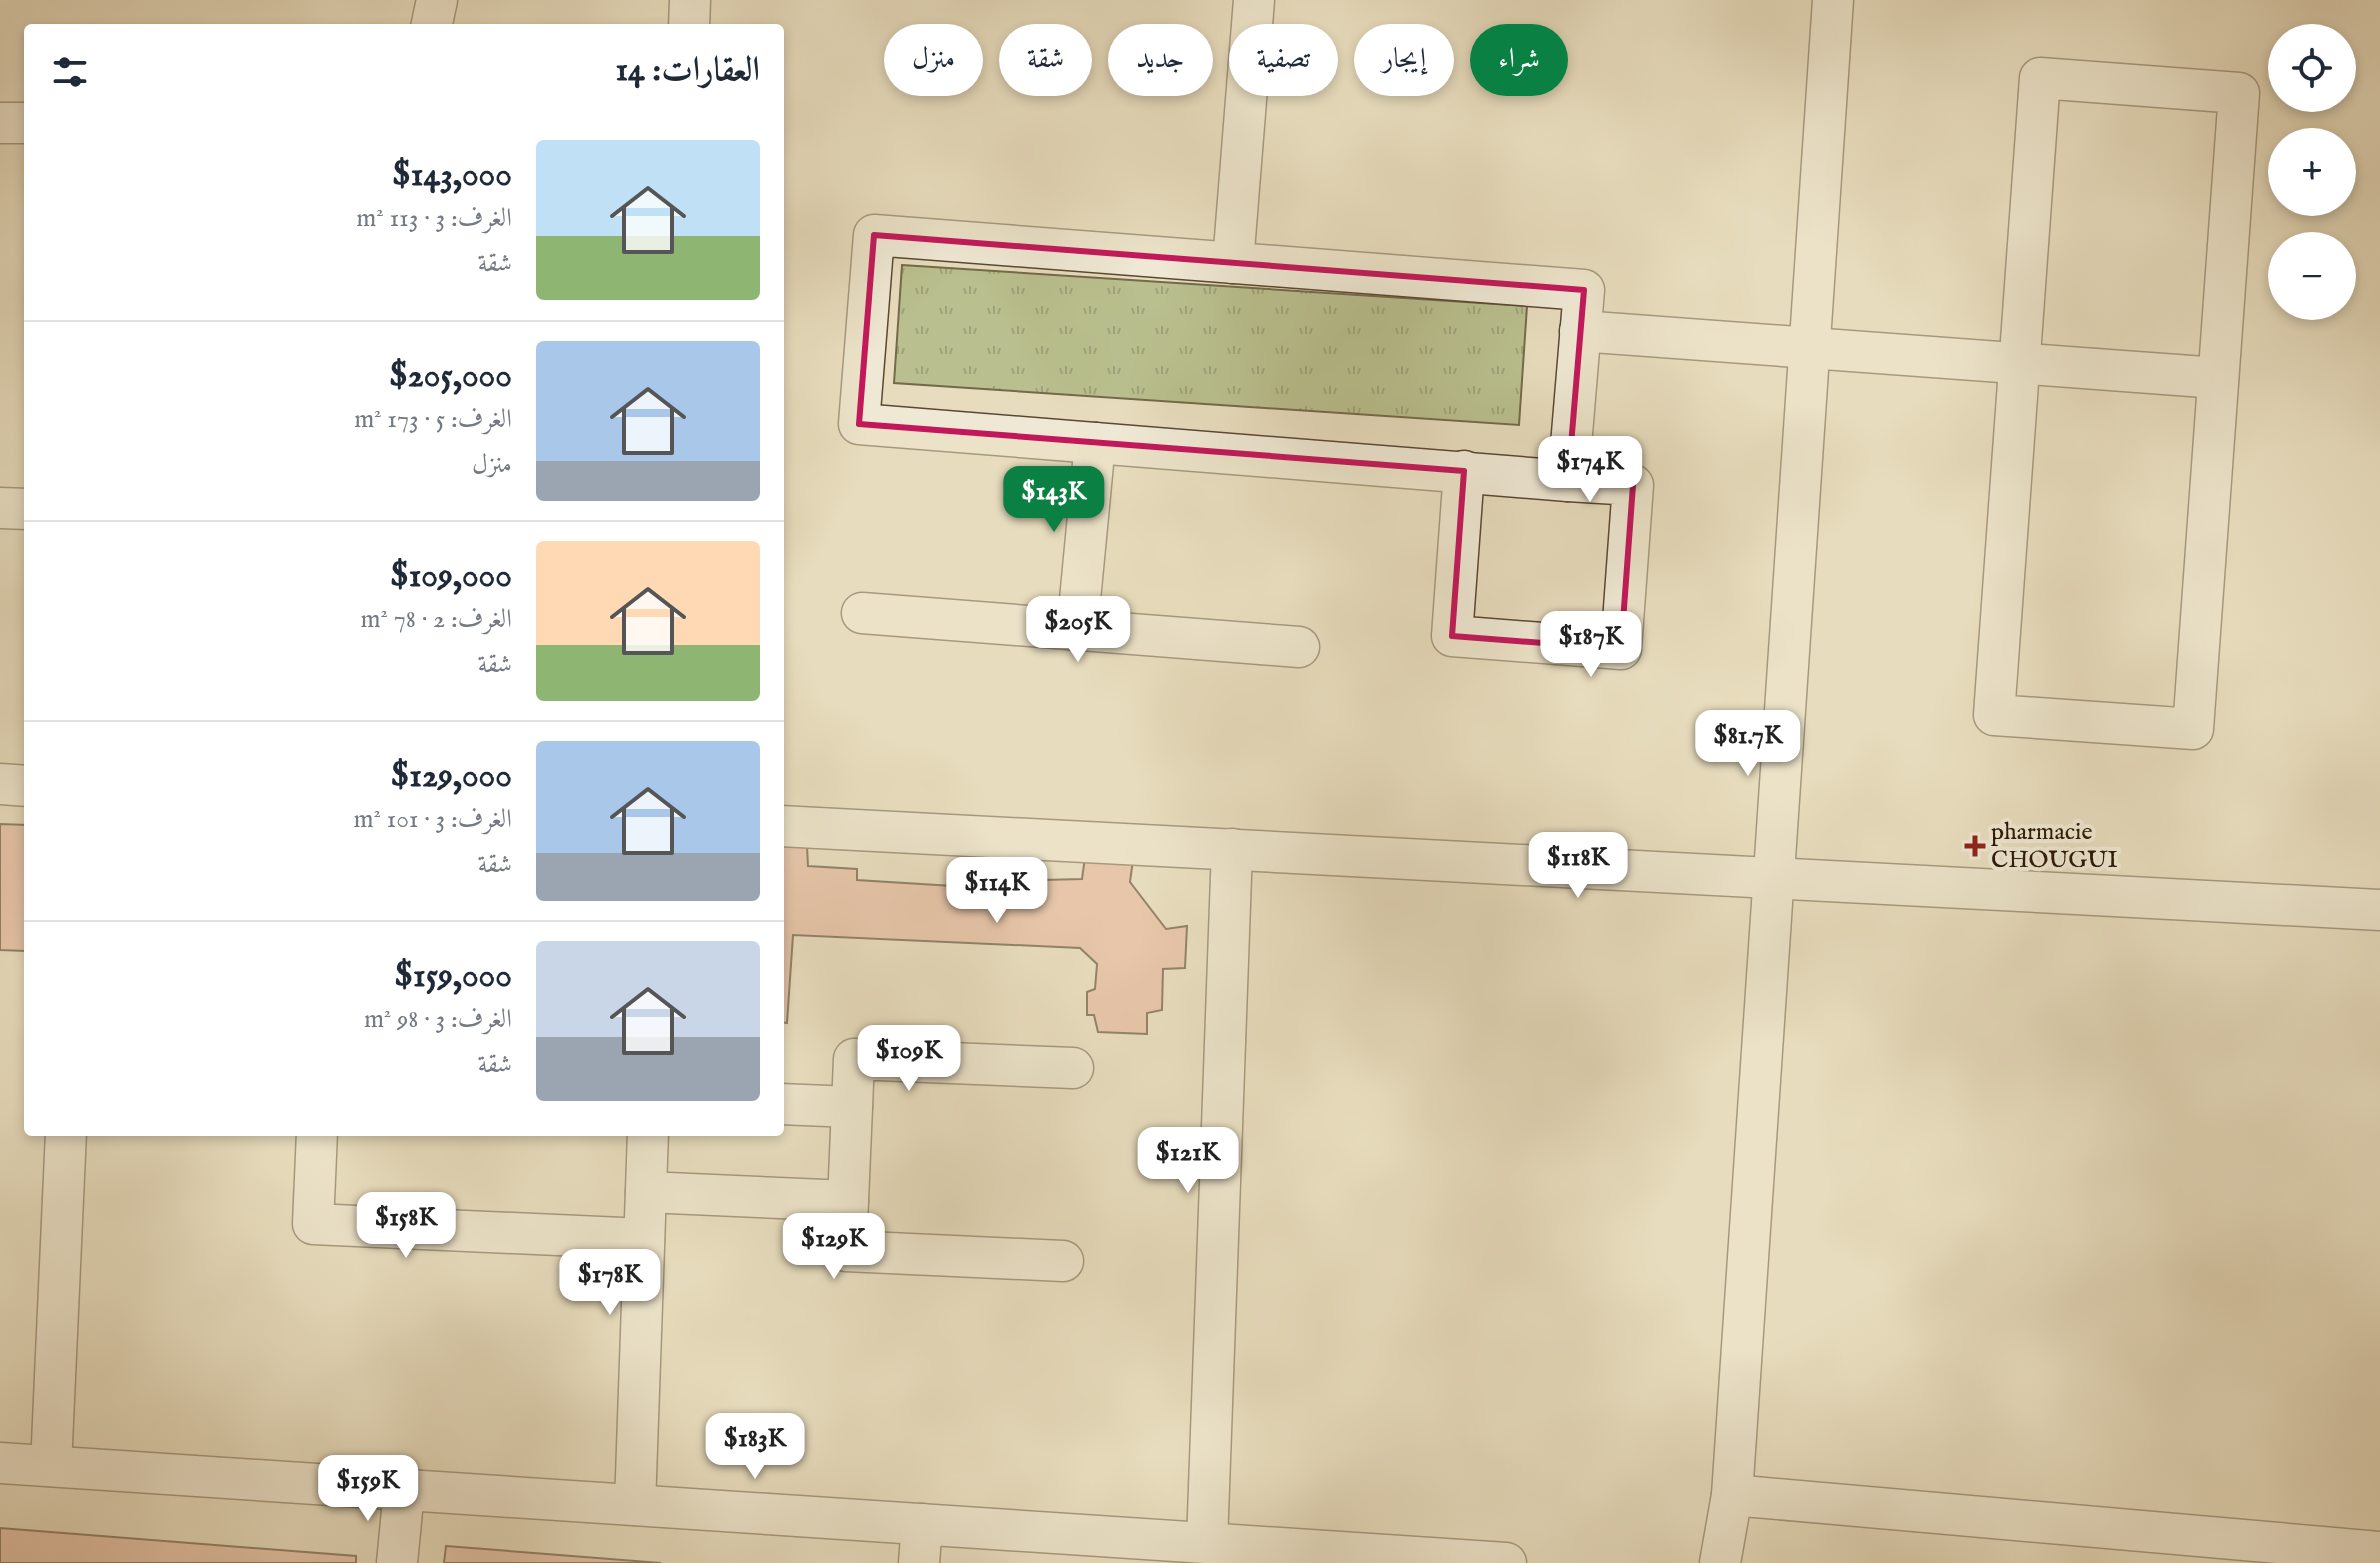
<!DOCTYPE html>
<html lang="ar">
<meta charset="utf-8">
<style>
body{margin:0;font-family:"IM FELL English",Amiri,serif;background:#f6f6f7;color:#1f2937;direction:rtl;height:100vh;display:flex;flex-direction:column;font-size:30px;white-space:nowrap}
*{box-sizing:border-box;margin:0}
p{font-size:26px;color:#747a83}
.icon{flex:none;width:44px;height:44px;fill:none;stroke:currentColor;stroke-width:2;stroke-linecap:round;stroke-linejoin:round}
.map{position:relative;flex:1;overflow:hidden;direction:ltr}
.panel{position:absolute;left:24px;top:24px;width:760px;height:1112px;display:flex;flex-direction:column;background:#fff;border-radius:8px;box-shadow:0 4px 12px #0003;direction:rtl}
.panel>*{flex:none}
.hud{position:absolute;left:808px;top:24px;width:760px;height:72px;direction:rtl;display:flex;gap:16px}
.tools{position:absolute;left:2268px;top:24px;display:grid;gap:16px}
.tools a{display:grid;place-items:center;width:88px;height:88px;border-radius:50%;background:#fff;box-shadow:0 4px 12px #0003;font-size:40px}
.price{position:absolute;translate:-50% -68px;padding:0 18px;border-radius:16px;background:#fff;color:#222;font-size:26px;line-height:52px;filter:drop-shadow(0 2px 4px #0008)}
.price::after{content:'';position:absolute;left:50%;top:48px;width:24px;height:18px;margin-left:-12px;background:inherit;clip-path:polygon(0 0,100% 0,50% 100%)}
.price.on{background:#0b8043;color:#fff}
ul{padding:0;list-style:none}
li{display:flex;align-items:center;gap:24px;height:200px;padding:0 24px}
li+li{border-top:2px solid #e0e1e3}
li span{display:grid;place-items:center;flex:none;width:224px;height:160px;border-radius:8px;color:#555}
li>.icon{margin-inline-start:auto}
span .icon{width:96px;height:96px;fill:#fffc;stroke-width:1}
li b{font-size:34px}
h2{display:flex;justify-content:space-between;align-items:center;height:96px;padding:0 24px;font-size:34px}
.pill{padding:0 28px;border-radius:36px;background:#fff;box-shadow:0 4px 12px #0003;font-size:28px;line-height:72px}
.pill.on{background:#0b8043;color:#fff}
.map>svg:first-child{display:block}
.grass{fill:url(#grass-tufts);stroke:#726b48;stroke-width:2}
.building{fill:#e6aa93;stroke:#2b1703;stroke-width:2}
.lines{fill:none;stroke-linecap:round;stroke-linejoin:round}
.street-casing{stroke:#5a4832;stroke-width:43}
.street{stroke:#efe8d4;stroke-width:40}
.marked{fill:none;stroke:#c2185b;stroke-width:6;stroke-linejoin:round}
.poi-dot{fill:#8f2418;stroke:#efe8d4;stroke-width:3}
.labels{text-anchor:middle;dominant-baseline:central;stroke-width:8;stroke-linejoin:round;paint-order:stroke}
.poi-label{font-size:24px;fill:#2b1703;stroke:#efe8d4;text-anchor:start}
</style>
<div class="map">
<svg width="2380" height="1563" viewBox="0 0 2380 1563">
<defs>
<pattern id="grass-tufts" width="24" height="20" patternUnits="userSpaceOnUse" patternTransform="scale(2)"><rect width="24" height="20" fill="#b9bf8e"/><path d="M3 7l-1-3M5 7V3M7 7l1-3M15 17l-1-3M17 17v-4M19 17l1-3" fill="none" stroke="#9fa379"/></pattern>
</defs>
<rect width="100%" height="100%" fill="#e7dcbd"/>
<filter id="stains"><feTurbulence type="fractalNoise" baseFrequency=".0025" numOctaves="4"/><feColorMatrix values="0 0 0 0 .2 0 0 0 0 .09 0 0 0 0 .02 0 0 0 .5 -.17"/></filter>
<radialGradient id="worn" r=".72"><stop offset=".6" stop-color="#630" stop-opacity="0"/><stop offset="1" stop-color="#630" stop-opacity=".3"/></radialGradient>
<polygon class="grass" points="902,265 1527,306 1519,425 894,383"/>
<g class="building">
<polygon points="0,824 28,825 25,951 0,950"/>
<polygon points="780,845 807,846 808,866 857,869 857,880 1036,891 1042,880 1082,879 1085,857 1133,860 1130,882 1166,929 1187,926 1185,968 1163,969 1162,1010 1147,1013 1147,1034 1098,1032 1094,1015 1087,1015 1087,992 1095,989 1097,964 1080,948 793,935 787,1023 780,1022"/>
<polygon points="0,1528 356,1556 356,1563 0,1563"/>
<polygon points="446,1546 661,1563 444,1563"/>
</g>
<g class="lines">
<defs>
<g id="street">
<polyline points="431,28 437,0"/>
<polyline points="689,28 690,0"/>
<polygon points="2040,78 2239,93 2193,729 1994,715"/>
<polyline points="0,123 28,123"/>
<polygon points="874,235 1584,290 1568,481 859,424"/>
<polyline points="1233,263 1254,0"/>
<polyline points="1580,331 2218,378"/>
<polyline points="1464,471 1452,636 1621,649 1633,485 1568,481"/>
<polyline points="0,508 28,509"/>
<polyline points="862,613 1299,647"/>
<polyline points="1077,631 1095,443"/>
<polyline points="0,784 28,786"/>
<polyline points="780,826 2380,910"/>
<polyline points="780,1104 852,1107 854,1059 1073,1068"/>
<polyline points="317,1132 313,1224 644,1239"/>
<polyline points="646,1192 848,1201 846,1251 1063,1261"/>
<polyline points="848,1201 852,1107"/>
<polyline points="0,1463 1506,1563"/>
<polyline points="51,1466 66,1132"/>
<polyline points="1732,1495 2380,1552"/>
<polyline points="635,1505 648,1132"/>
<polyline points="1207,1543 1232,849"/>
<polyline points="397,1563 404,1490"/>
<polyline points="919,1563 922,1524"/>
<polyline points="1720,1563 1732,1495 1833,0"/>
</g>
</defs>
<use href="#street" class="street-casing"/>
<use href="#street" class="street"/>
</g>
<path d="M0 0H2380V1563H0ZM874 235 1584 290 1568 481 1633 485 1621 649 1452 636 1464 471 859 424Z" fill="#e7dcbd" fill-opacity=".55" fill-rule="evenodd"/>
<path class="marked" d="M874 235 1584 290 1568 481 1633 485 1621 649 1452 636 1464 471 859 424Z"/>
<path class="poi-dot" d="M1971 834h8v8h8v8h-8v8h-8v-8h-8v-8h8z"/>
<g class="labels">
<g class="poi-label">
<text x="1991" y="832">pharmacie<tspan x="1991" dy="28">CHOUGUI</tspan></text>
</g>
</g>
<rect width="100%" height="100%" filter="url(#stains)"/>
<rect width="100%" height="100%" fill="url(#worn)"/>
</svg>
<div class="tools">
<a><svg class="icon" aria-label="locate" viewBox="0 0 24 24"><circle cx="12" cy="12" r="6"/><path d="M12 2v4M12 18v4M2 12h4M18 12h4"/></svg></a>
<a>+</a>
<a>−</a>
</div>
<b class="price" style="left:1590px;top:504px">$174K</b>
<b class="price on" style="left:1054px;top:534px">$143K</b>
<b class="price" style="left:1078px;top:664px">$205K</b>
<b class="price" style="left:1591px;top:679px">$187K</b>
<b class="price" style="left:1748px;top:778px">$81.7K</b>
<b class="price" style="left:1578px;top:900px">$118K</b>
<b class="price" style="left:997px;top:925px">$114K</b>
<b class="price" style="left:909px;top:1093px">$109K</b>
<b class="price" style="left:1188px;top:1195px">$121K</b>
<b class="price" style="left:406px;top:1260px">$158K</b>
<b class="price" style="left:834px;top:1281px">$129K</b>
<b class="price" style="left:610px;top:1317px">$178K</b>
<b class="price" style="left:755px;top:1481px">$183K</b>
<b class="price" style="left:368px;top:1523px">$159K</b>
<div class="hud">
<a class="pill on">شراء</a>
<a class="pill">إيجار</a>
<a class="pill">تصفية</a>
<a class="pill">جديد</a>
<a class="pill">شقة</a>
<a class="pill">منزل</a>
</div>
<section class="panel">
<h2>العقارات: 14<svg class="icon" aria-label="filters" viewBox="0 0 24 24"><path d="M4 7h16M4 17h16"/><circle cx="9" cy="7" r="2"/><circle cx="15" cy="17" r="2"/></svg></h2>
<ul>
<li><span style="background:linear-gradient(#bfe0f5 60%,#8fb573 0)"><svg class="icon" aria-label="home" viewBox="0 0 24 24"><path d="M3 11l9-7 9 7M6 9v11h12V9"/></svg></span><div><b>$143,000</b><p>الغرف: 3 · 113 m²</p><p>شقة</p></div></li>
<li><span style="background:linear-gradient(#a9c7e8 75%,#9aa5b1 0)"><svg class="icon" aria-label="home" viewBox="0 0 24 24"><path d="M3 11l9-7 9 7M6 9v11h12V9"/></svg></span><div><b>$205,000</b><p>الغرف: 5 · 173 m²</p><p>منزل</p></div></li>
<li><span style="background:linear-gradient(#ffd9b3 65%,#8fb573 0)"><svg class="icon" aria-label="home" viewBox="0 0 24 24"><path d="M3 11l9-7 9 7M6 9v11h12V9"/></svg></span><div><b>$109,000</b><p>الغرف: 2 · 78 m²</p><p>شقة</p></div></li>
<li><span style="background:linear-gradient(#a9c7e8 70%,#9aa5b1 0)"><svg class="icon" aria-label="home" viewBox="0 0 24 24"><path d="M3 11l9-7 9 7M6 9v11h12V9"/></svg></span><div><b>$129,000</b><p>الغرف: 3 · 101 m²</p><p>شقة</p></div></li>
<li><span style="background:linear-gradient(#c9d6e8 60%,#9aa5b1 0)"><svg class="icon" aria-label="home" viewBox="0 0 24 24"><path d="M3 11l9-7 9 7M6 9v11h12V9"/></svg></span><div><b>$159,000</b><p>الغرف: 3 · 98 m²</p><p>شقة</p></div></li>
</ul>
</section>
</div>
